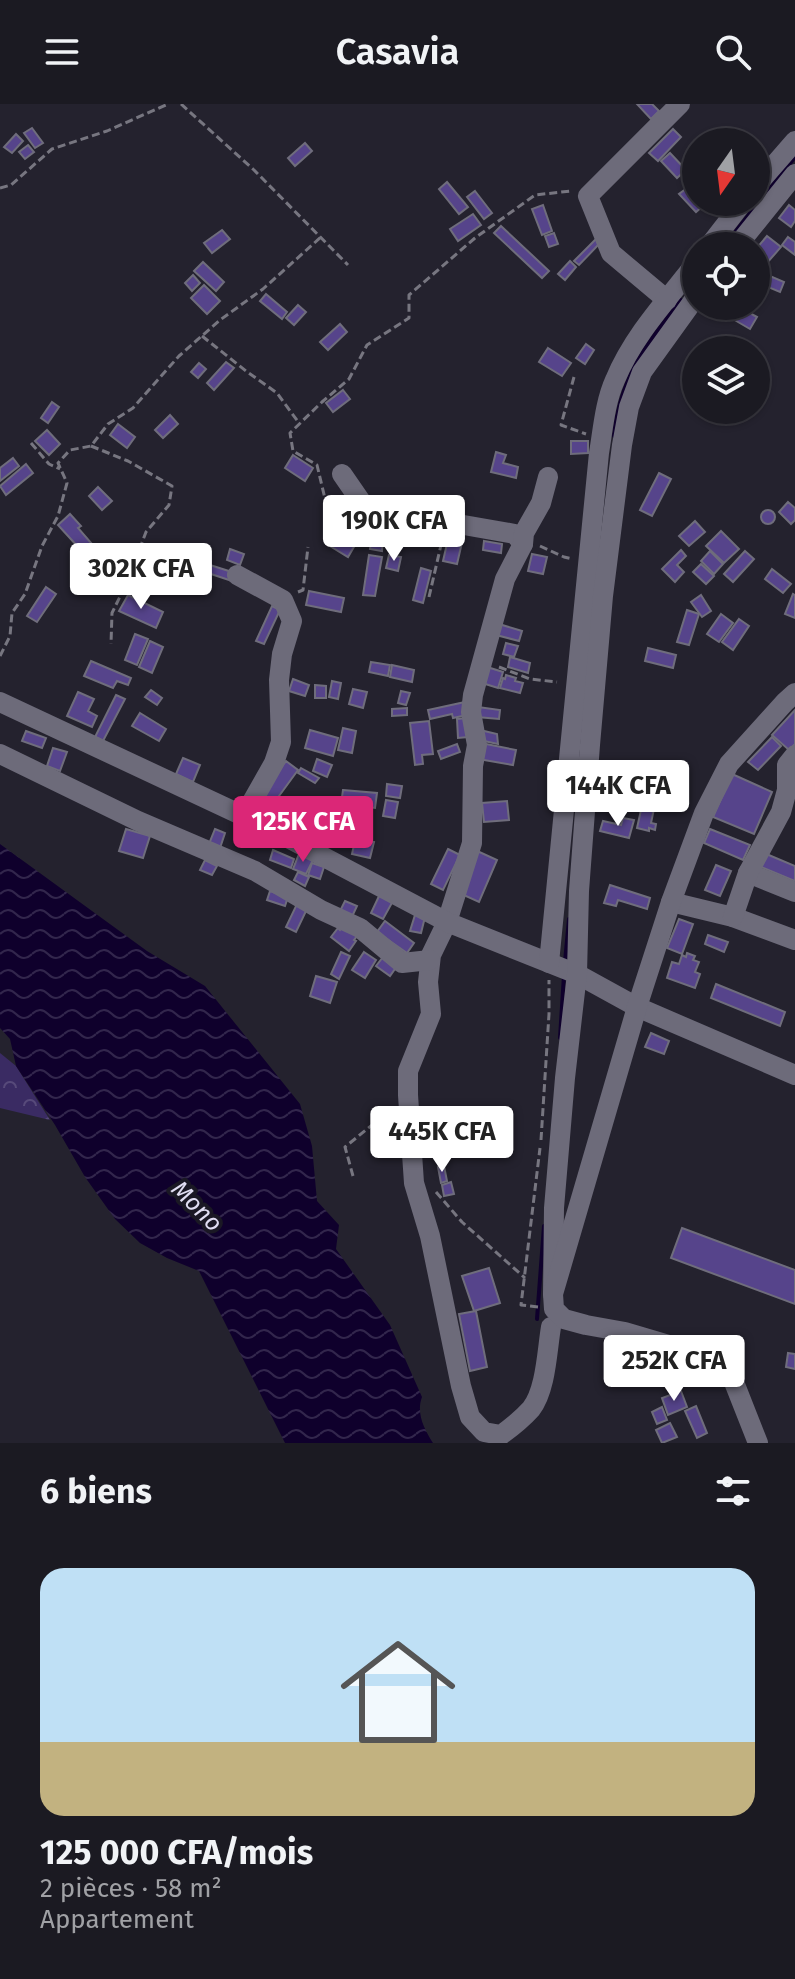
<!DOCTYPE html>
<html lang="fr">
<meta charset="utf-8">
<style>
body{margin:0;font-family:"Fira Sans",sans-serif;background:#28272f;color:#f1f3f6;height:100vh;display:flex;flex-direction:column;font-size:30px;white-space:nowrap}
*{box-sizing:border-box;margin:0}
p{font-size:26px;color:#a0a1a5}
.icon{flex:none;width:44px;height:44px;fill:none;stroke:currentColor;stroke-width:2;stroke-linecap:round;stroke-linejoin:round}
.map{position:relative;height:1339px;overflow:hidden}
.details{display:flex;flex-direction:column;background:#1b1a22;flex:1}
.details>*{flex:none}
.needle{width:52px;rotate:194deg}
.controls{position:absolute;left:682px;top:24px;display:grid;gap:16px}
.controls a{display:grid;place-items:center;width:88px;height:88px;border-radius:50%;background:#1b1a22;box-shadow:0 2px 6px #0004,0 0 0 2px #393840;font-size:40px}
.price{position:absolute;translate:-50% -68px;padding:0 18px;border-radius:8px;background:#fff;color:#222;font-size:26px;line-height:52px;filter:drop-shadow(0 2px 4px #0008)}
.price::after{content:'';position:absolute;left:50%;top:48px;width:24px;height:18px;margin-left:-12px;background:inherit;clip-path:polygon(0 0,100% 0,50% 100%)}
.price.active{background:#db2777;color:#fff}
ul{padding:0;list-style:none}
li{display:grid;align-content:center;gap:16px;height:424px;padding:0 40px}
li+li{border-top:2px solid #393840}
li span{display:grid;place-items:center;height:248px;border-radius:24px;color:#555}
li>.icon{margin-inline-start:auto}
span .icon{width:144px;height:144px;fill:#fffc;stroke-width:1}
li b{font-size:34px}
h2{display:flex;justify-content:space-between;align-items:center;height:96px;padding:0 40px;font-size:34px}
header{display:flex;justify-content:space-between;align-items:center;height:104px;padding:0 40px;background:#1b1a22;font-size:36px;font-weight:600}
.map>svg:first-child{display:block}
.forest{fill:url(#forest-crowns)}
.water{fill:url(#water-waves)}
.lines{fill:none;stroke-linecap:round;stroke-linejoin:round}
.stream{stroke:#0f002c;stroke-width:4}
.building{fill:#56448b;stroke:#6f6d7c;stroke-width:2}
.path{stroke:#777680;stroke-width:3;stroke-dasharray:8 4;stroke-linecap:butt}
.minor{stroke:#6d6b7a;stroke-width:20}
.labels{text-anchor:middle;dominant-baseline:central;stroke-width:8;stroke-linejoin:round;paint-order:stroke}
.water-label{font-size:24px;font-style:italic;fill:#e0ddf2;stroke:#1a1824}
</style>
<header><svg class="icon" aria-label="menu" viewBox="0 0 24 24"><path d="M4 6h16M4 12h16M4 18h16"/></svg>Casavia<svg class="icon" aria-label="search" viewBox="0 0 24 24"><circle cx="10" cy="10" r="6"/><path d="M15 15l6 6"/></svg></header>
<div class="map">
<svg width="795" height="1339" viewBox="0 0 795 1339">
<defs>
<pattern id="forest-crowns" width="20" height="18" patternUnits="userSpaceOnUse" patternTransform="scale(2)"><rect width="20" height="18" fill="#3a2b63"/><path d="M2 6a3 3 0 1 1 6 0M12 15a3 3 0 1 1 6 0" fill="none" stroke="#574a7a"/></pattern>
<pattern id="water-waves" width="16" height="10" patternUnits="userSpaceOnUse" patternTransform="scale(2)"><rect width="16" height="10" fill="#0f002c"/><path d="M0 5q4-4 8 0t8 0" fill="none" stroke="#32264c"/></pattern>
</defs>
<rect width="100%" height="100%" fill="#24222e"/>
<polygon class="forest" points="0,949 16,962 50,1016 0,1004"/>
<path class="water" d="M0 740 147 847 205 882 300 1000 312 1042 317 1097 339 1121 336 1145 390 1221 422 1293C416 1309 424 1325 433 1339H285L199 1167 167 1154 140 1139 115 1115 85 1073 55 1021 16 962 10 935 0 924Z"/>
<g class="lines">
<g class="stream">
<polyline points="724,142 795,53"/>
<polyline points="687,189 696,178"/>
<path d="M614 332C621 271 645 243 681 196"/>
<polyline points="565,858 569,815"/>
<polyline points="560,934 564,871"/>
<polyline points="537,1215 544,1122"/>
</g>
</g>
<g class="building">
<polygon points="637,0 652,0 659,7 651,15"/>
<polygon points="32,24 43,39 35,44 24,29"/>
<polygon points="673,25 681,33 658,57 649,49"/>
<polygon points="16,30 23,37 12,49 4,43"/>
<polygon points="305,39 312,47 295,62 288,54"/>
<polygon points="28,41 34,48 25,55 19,48"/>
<polygon points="670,49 686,66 677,74 661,57"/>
<polygon points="447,78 468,103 459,110 439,85"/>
<polygon points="687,84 696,93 696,98 700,98 704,101 696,108 679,90"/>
<polygon points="475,87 492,109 484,115 467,93"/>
<polygon points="543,101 552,127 542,131 532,105"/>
<polygon points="789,101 795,106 795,117 791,123 779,114"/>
<polygon points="473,110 481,121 458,137 450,125"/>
<polygon points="501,122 549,167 542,174 494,129"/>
<polygon points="222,126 230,135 212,149 204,139"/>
<polygon points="554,129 558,140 549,143 545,132"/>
<polygon points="767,132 781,143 766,160 756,151 756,145"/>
<polygon points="788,133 795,138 795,151 782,141"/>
<polygon points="597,134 601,138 579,161 574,157"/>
<polygon points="570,157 576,163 565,176 558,170"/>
<polygon points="203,158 224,178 216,187 194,167"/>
<polygon points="756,166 784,178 780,188 756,178"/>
<polygon points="193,171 200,179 192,187 185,179"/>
<polygon points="204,181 220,197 207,210 191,194"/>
<polygon points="266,190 287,208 282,215 260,197"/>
<polygon points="298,201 306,208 294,221 286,214"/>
<polygon points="731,202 737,202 757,213 750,225 726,211"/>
<polygon points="340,220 347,228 328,246 320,238"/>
<polygon points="586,240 594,246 585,260 576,254"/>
<polygon points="548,244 571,259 562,272 539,258"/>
<polygon points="226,258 234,264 214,286 207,279"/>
<polygon points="199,259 206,265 198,274 191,268"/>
<polygon points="343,286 350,295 333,308 326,299"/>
<polygon points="52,298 59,303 48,319 41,314"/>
<polygon points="170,311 178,320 163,334 155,326"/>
<polygon points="118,320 135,333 127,344 110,331"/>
<polygon points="47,326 60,340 49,351 35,337"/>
<polygon points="571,337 588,337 588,349 571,350"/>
<polygon points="496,348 506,351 503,359 518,363 516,374 491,368"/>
<polygon points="293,351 313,364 305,377 285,364"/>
<polygon points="13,354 19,362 0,377 0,364"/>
<polygon points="26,360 33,369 6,391 0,382"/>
<polygon points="659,369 671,375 652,412 640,406"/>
<polygon points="98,383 112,397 102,406 89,392"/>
<polygon points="788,398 795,404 795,416 791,420 779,408"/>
<polygon points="360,405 374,414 367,425 353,415"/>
<circle cx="768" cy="413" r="7"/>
<polygon points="70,410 81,422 78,424 98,447 89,455 58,421"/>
<polygon points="695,417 705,428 689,442 679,432"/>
<polygon points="721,427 739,445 724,459 706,442"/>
<polygon points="333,428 355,441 348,453 325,439"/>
<polygon points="449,431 463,434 457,460 443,457"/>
<polygon points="372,432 383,433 382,447 370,445"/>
<polygon points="484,437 502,440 501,449 483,446"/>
<polygon points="201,442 208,444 203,460 196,458"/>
<polygon points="230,445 244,450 240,461 227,456"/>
<polygon points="681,446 686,452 677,461 684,468 675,478 662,465"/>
<polygon points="710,447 723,460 714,470 701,457"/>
<polygon points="745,447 754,455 733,478 724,470"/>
<polygon points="159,450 176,459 172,466 155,458"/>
<polygon points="532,450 547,453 543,470 528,467"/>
<polygon points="369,451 382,453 375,492 363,491"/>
<polygon points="389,451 401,453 398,467 386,464"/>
<polygon points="701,460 714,472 706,480 693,468"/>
<polygon points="210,461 235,469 232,477 208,469"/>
<polygon points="421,464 431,467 423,499 413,496"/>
<polygon points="772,465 791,480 783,489 765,475"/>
<polygon points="46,483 56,490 37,518 27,512"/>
<polygon points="309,487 344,494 341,508 306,501"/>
<polygon points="793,490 795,491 795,514 785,510"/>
<polygon points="128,491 163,508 156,524 119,507"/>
<polygon points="701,491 711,507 702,513 691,498"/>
<polygon points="272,502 280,506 264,540 256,537"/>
<polygon points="687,506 699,510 689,541 677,538"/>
<polygon points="721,510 733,519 719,538 707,530"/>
<polygon points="739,515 749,522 733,546 722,538"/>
<polygon points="499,520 522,527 519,537 496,531"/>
<polygon points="135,530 148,535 137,561 125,556"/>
<polygon points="150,537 163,543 152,569 139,563"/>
<polygon points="506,539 518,542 514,553 503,550"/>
<polygon points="648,544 676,551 673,564 645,557"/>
<polygon points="510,553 530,559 528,569 508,563"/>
<polygon points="91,557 131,574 128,581 117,577 113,584 84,572"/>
<polygon points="371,558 390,561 388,572 369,568"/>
<polygon points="392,561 414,566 412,578 390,573"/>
<polygon points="484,562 503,568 498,584 479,578"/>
<polygon points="506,571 516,574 515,577 523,579 520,589 500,584 503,574 505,575"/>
<polygon points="293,575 309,581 305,592 289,587"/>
<polygon points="332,577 341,579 338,595 329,593"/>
<polygon points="315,581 326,582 326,594 315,594"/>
<polygon points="353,585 367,588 363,604 349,600"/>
<polygon points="151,586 162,594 157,601 145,593"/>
<polygon points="401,587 410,589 406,601 398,599"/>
<polygon points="78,588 94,595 88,607 97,612 92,623 67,612"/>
<polygon points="116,591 125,595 103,637 95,633"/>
<polygon points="465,598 467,611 453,614 452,610 430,615 428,606"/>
<polygon points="478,603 500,606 499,615 477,613"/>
<polygon points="407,604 407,611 392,612 392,605"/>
<polygon points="795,606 795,640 789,646 772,631"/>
<polygon points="140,609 166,625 159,637 132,622"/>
<polygon points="467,614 468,633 458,634 457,615"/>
<polygon points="429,617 433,650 422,651 423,660 415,661 410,619"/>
<polygon points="343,624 356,627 352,649 338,646"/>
<polygon points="310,626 338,634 333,652 305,644"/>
<polygon points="480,626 497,630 498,640 479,636"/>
<polygon points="26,627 46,634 42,644 22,637"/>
<polygon points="772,633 781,642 758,666 748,658"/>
<polygon points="481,639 516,646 513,661 478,655"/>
<polygon points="457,640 460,648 441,655 438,647"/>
<polygon points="53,644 67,648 60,667 47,662"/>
<polygon points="183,654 200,661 193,678 176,670"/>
<polygon points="317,655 332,661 327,673 313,667"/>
<polygon points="286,657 298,666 271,703 259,695"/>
<polygon points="301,664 319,674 315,679 298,669"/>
<polygon points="732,670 772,688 754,730 713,713"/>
<polygon points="387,680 402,682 400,694 386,692"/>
<polygon points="343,686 377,689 375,704 341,700"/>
<polygon points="630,687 638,689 634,705 626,703"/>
<polygon points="386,696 398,698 395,714 383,712"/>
<polygon points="507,697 509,716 484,718 482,699"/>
<polygon points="643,697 655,700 651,719 656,720 655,726 649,724 649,727 637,724"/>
<polygon points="325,706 337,712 331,722 320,716"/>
<polygon points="298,707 316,715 309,731 291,724"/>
<polygon points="623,714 634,716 629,734 600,727 603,717 621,721"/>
<polygon points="327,722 342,728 337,739 322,733"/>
<polygon points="126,725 150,732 143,754 119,747"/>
<polygon points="215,725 225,729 220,744 209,740"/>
<polygon points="710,725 750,741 743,756 704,739"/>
<polygon points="365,736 374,738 370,754 352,750 354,741 363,743"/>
<polygon points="448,745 460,751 443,786 431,780"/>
<polygon points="273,746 294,755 291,764 270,756"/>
<polygon points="475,746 497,756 479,798 457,788"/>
<polygon points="764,749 795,762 795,777 759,762"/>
<polygon points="299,750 313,756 306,770 293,765"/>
<polygon points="205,756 217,762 212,771 200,766"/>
<polygon points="312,759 324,763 320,775 308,771"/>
<polygon points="716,761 731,767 720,792 705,786"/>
<polygon points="298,768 309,773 305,782 294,776"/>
<polygon points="610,781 650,794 647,805 618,796 616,802 604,799"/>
<polygon points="270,787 288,793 285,802 267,796"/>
<polygon points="380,790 393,797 383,815 371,809"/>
<polygon points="345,797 357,802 350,817 338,811"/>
<polygon points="297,800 307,805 296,828 286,823"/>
<polygon points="415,811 425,813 421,829 410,827"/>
<polygon points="679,815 693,820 682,850 667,844"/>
<polygon points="385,817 414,839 407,849 377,828"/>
<polygon points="344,821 358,831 354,836 356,837 349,847 331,833 338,824 340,826"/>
<polygon points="708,831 728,838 724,848 705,840"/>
<polygon points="341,848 350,852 339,875 331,870"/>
<polygon points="364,848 376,856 365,874 352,866"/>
<polygon points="687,849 695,852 693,856 699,858 695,868 700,870 695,884 667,874 672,858 679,860 682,851 686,853"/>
<polygon points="383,853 397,862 390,872 376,862"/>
<polygon points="316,872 337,878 330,899 310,892"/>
<polygon points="716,880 785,908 780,922 711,894"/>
<polygon points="651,929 669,937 664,950 645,943"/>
<polygon points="444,1062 447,1077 441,1079 438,1063"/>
<polygon points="451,1078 454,1090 444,1092 442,1081"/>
<polygon points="682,1124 795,1166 795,1200 671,1154"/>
<polygon points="489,1164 500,1199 474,1207 462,1172"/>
<polygon points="476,1207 487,1263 470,1267 459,1210"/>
<polygon points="788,1249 795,1250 795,1265 786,1263"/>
<polygon points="681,1287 687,1303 668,1311 662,1294"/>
<polygon points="696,1302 707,1329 697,1334 685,1307"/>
<polygon points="662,1303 667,1316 657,1320 652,1308"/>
<polygon points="670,1319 677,1333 662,1339 656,1326"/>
</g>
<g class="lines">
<g class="path">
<polyline points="181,0 254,66 348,161"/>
<polyline points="0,84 11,81 52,45 107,27 168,0"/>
<polyline points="202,232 246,267 277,289 299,319"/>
<polyline points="574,273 561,321 586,330"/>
<polyline points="31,339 49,360 60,365"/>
<polyline points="91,342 128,357 172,382 169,401 146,428 128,476 112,509 111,540"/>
<polyline points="327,403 317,361 293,347 290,329 322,298 349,275 367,241 409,214 409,191 475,134 535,91 571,87"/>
<polyline points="540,442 564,453 573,455"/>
<polyline points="298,488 303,486 308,443"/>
<polyline points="429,493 441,441"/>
<polyline points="0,552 10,532 12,509 25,490 42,442 58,412 67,379 58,359 70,346 91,342 108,320 133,304 179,252 220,216 263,185 321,133"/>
<polyline points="499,563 530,575 557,578"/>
<polyline points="541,1036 549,910 549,876"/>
<polyline points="353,1072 345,1043 393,1004"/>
<polyline points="436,1088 462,1118 525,1174"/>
<polyline points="538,1203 521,1201 540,1044"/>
</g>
<g class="minor">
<polyline points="756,82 795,37"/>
<polyline points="709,142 743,98"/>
<polyline points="737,142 795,70"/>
<polyline points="667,196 611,149 588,92 680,0"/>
<polyline points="342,370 362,399 388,418 444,426 458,420 515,430 523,440"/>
<path d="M548 373 541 399 524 429 523 440 505 475 473 591 471 608 477 641 473 662 472 739 447 818 431 851 428 878 431 910 408 967V991L414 1079 430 1132 461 1282 470 1313 484 1328 501 1331C512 1323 522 1315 531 1305 546 1286 547 1247 551 1223"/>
<polyline points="237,471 283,496 292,517 282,550 279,576 281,638 274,659 244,712"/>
<polyline points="0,598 267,723 447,818 577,870 637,903 795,971"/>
<polyline points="0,650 138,717 255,767 321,806 360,824 402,859 430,856"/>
<polyline points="748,769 795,788"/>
<polyline points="671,798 733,813 795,836"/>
<polyline points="733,813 748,769 781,708 787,686 787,661 795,651"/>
<path d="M549 859 599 349C603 325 605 298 615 276 633 232 667 196 696 159"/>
<polyline points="553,1190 554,1104 565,974 577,870 579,787 590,641 603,492 622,341 629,303 642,268 696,193"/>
<polyline points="758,1339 730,1268 713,1254 625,1228 586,1221 564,1215 554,1205 553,1190 637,903 671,798 704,709 729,660 785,598 795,589"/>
</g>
</g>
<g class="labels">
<g class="water-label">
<text transform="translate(197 1102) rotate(45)">Mono</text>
</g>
</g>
</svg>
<div class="controls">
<a><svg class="needle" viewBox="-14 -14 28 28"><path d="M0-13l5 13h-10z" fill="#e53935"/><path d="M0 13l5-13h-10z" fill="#a0a1a5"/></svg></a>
<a><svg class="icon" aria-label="locate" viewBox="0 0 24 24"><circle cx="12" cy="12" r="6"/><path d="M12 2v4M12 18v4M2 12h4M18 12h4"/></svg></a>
<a><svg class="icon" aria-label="layers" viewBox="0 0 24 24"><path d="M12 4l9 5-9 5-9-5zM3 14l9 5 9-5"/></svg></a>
</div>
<b class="price" style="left:394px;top:459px">190K CFA</b>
<b class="price" style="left:141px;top:507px">302K CFA</b>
<b class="price" style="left:618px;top:724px">144K CFA</b>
<b class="price active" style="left:303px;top:760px">125K CFA</b>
<b class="price" style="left:442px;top:1070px">445K CFA</b>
<b class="price" style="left:674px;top:1299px">252K CFA</b>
</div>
<section class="details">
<h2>6 biens<svg class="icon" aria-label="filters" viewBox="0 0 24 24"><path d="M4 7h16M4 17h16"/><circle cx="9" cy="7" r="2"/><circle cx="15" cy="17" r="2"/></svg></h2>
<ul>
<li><span style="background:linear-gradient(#bfe0f5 70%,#c2b280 0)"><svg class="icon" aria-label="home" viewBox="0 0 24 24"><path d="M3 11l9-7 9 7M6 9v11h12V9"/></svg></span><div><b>125 000 CFA/mois</b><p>2 pièces · 58 m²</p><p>Appartement</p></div></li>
</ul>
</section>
